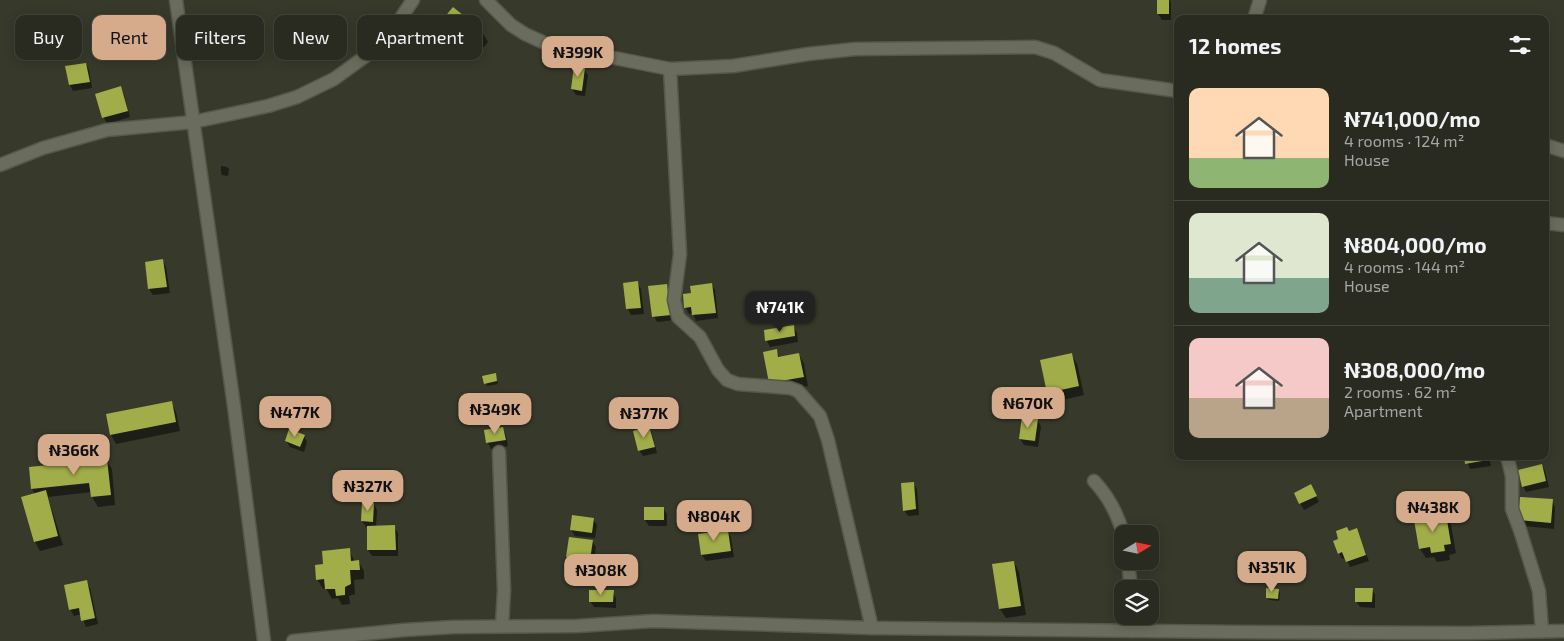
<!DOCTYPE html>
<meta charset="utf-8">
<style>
body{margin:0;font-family:"Exo 2",sans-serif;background:#313329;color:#f1f3f6;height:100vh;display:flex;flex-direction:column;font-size:19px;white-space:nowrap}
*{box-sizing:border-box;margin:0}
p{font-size:16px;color:#a5a7a5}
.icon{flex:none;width:28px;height:28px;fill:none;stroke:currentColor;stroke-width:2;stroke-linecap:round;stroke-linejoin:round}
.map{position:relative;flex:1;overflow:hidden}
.panel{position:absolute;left:1174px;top:15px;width:375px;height:445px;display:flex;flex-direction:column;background:#292b20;border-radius:10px;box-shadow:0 2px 12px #0003,0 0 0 1px #45473e}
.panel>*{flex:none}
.banner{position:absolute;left:15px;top:15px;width:475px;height:45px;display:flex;gap:10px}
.needle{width:32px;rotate:80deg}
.buttons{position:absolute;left:1114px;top:525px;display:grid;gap:10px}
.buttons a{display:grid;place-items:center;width:45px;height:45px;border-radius:10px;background:#292b20;box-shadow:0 2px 12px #0003,0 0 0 1px #45473e;font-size:25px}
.price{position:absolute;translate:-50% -42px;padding:0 11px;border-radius:10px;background:#d6ab8b;color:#111;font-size:16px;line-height:32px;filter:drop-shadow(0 1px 2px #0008)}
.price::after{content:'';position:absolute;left:50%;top:30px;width:15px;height:11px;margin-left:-8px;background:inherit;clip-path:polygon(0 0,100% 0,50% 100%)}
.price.active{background:#222;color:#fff}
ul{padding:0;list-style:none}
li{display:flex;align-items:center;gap:15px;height:125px;padding:0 15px}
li+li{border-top:1px solid #45473e}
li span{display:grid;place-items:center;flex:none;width:140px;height:100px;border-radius:10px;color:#555}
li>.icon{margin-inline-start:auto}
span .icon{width:60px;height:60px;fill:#fffc;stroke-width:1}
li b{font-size:21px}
h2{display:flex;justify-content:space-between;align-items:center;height:60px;padding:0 15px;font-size:21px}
.tag{padding:0 18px;border-radius:10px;background:#292b20;box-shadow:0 2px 12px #0003,0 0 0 1px #45473e;font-size:18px;line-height:45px}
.tag.active{background:#d6ab8b;color:#111}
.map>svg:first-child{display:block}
.shadow{fill:#0007}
.building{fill:#a1ad48}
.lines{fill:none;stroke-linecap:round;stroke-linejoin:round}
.minor-casing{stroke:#55574a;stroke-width:15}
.tertiary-casing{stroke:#55574a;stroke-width:15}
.minor{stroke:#6a6d5d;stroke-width:12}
.tertiary{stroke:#6a6d5d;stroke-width:12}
</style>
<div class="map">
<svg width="1564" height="641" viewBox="0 0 1564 641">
<rect width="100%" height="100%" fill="#37392b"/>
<g class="shadow">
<polygon points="1158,0 1170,0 1171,3 1171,20 1162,20 1158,14"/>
<polygon points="453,8 482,32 488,42 474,58 445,34 440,25"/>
<polygon points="86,64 89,70 92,88 73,91 70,85 67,67"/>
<polygon points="584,69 588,75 585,96 576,95 572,89"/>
<polygon points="120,88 124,94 130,117 107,124 104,118 97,95"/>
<polygon points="221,166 227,167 229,169 228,176 222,175 221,172"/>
<polygon points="163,261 166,267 170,293 153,295 149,289"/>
<polygon points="637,283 641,289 644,314 631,315 628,309 625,284"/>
<polygon points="711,284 715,290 718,318 696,321 693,313 689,314 686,308 692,294"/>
<polygon points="666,285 670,291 674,320 657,322 654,316"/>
<polygon points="793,326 797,333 798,342 770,347 767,341"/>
<polygon points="776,351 780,358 799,354 804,364 808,386 775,392"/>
<polygon points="1072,355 1077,364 1084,395 1054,402 1049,392"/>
<polygon points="495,374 498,384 487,386 486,383"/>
<polygon points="171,402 176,412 180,431 116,444 111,435 107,415"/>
<polygon points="1038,420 1041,427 1038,447 1024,445 1020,439"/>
<polygon points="649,428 652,434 657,453 643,456 639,450"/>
<polygon points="503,429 506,435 508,446 491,449 488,443 486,431"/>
<polygon points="304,436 307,442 304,452 290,447 286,441"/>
<polygon points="1465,456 1489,456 1491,466 1470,469"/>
<polygon points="106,460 112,469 115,505 98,507 92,497 92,492 48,497 63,545 40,551 35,542 23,498 35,494 32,489"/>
<polygon points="1542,465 1545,471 1549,487 1526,492 1523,486"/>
<polygon points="913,483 917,489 919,515 908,516 904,510"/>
<polygon points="1314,492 1319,502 1304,510 1295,494"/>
<polygon points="1552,501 1555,507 1554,529 1523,526 1520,520"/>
<polygon points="374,504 377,510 376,527 394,527 398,533 398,556 372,556 368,550 368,527 366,527 362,521"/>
<polygon points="645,508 663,508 667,514 667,526 649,526 645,520"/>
<polygon points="1446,516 1451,525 1456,553 1449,555 1450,560 1437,562 1434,557 1426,558 1420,549"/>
<polygon points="593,519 597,525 595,538 575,536 571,530"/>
<polygon points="1356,529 1369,561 1350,567 1346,558 1342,559 1339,553 1340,540 1349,532"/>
<polygon points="728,531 731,538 734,557 706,561 702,555 700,535"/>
<polygon points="592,541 596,547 593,566 571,563 568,557"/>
<polygon points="349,550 355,562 358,561 364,571 364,579 354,580 355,594 349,596 350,604 342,605 338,598 332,599 326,588 323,589 317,579 324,566"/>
<polygon points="1014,562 1019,572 1026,615 1006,618 1000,609 993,565"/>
<polygon points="86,582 90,588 98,624 86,627 81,614 74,616 70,609"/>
<polygon points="1372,589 1375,595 1375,608 1360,607 1356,601"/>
<polygon points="1278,590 1280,593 1279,601 1269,600 1267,598"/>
<polygon points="613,592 616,598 616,608 594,607 590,601"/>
</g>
<g class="building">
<rect x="1157" y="0" width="12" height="14"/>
<polygon points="453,7 483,31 468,50 438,25"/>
<polygon points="86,63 90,82 69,85 65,66"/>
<polygon points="574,66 585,68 582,91 571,89"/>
<polygon points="121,86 128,111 102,118 95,94"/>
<polygon points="163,259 167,287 148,289 145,262"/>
<polygon points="638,281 641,308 626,309 623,283"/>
<polygon points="712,283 716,313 692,315 691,307 684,308 683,294 691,293 690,286"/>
<polygon points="667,284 671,315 652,317 648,286"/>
<polygon points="794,325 795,336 765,341 764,330"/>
<polygon points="777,349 778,357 799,353 804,377 769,383 763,352"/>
<polygon points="1072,353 1079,386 1047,393 1040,360"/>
<polygon points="496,373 497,381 484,384 482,376"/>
<polygon points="172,401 176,422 110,435 106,414"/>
<polygon points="1022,416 1038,419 1035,441 1019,439"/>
<polygon points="649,426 655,447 638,451 633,431"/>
<polygon points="503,427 506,440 486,443 484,430"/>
<polygon points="289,429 305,435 300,447 285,441"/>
<polygon points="1464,456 1487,456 1488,460 1465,464"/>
<polygon points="107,459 111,495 91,497 89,483 31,489 29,467"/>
<polygon points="1542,464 1546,481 1522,487 1518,470"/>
<polygon points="914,482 916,509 903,511 901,483"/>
<polygon points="1311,484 1317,496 1299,504 1294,493"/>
<polygon points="46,490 58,536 34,542 21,497"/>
<polygon points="1520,497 1553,499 1551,523 1518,520"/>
<polygon points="362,502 374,503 373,522 361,521"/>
<rect x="644" y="507" width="20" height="13"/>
<polygon points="1446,514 1451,544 1444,545 1445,551 1431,553 1430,547 1419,549 1414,520"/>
<polygon points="572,515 594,518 592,533 570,530"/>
<polygon points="395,525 396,550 367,550 367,526"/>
<polygon points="1347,527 1349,531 1357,528 1366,555 1346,562 1342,552 1338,554 1333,541 1338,539 1336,531"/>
<polygon points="728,530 731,551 701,555 698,534"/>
<polygon points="569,537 593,540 590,560 566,557"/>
<polygon points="350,548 351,561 359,560 360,570 350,570 351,584 345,587 345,595 336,596 335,589 325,589 324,579 316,580 315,565 323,564 322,551"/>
<polygon points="1014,561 1021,606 999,609 992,564"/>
<polygon points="87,580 95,618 81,621 79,608 69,610 64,585"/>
<polygon points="1266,588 1279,589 1278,599 1266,598"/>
<polygon points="1355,588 1373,588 1372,602 1355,602"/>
<polygon points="589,590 614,590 613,602 589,602"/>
</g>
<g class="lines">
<defs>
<g id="minor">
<polyline points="486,0 511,25 525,34 549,45 670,69 733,66 808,54 855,49 1035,47 1054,53 1100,80 1178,91"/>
<polyline points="1254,19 1260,0"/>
<polyline points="670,69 680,254 674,300 678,317 700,337 718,370 727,380 738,384 790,388 798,391 820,416 828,440 872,628"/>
<polyline points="1545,145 1564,151"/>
<polyline points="1545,223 1564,225"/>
<polyline points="499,452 504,590 502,626"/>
<polyline points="1507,456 1512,476 1512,509 1520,530 1539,591 1542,631"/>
<path d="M1094 481C1108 496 1118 515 1123 534"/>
<polyline points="1128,561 1131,589"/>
<polyline points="1131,616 1131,631"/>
</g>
<g id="tertiary">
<polyline points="176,0 234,406 264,641"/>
<polyline points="0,165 43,148 107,130 193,122 268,106 297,97 334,79 378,47 390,34 413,0"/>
<polyline points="293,641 404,630 454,627 577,626 653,621 872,628 1239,632 1468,633 1564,631"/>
</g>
</defs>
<use href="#minor" class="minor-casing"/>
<use href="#tertiary" class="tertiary-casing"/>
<use href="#minor" class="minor"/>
<use href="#tertiary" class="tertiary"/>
</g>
</svg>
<div class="buttons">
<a><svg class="needle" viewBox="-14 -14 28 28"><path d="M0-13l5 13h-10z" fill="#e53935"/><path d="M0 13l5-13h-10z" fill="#a5a7a5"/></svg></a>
<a><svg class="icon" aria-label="layers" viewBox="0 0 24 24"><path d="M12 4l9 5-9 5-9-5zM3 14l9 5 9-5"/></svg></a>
</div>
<b class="price" style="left:578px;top:78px">₦399K</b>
<b class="price active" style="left:780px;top:333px">₦741K</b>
<b class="price" style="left:1028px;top:429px">₦670K</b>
<b class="price" style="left:495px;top:435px">₦349K</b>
<b class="price" style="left:295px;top:438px">₦477K</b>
<b class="price" style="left:644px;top:439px">₦377K</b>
<b class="price" style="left:74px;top:476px">₦366K</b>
<b class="price" style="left:368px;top:512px">₦327K</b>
<b class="price" style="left:1433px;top:533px">₦438K</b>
<b class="price" style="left:714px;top:542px">₦804K</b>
<b class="price" style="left:1272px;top:593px">₦351K</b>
<b class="price" style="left:601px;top:596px">₦308K</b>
<div class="banner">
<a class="tag">Buy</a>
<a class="tag active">Rent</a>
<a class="tag">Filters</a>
<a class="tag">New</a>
<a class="tag">Apartment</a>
</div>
<section class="panel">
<h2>12 homes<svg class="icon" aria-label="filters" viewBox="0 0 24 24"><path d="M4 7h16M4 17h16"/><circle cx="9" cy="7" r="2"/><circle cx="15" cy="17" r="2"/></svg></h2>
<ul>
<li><span style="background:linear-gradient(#ffd9b3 70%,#8fb573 0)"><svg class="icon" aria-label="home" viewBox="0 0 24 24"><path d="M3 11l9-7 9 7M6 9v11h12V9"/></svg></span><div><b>₦741,000/mo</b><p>4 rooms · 124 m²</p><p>House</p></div></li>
<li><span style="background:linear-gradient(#dfe7d0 65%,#7fa58c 0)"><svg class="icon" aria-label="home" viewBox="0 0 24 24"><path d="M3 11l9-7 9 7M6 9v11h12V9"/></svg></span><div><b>₦804,000/mo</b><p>4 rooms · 144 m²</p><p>House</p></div></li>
<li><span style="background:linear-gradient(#f6c9c9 60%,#b9a48a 0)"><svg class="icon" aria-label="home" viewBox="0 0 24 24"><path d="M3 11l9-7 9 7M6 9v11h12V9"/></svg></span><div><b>₦308,000/mo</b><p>2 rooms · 62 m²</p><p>Apartment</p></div></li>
</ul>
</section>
</div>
